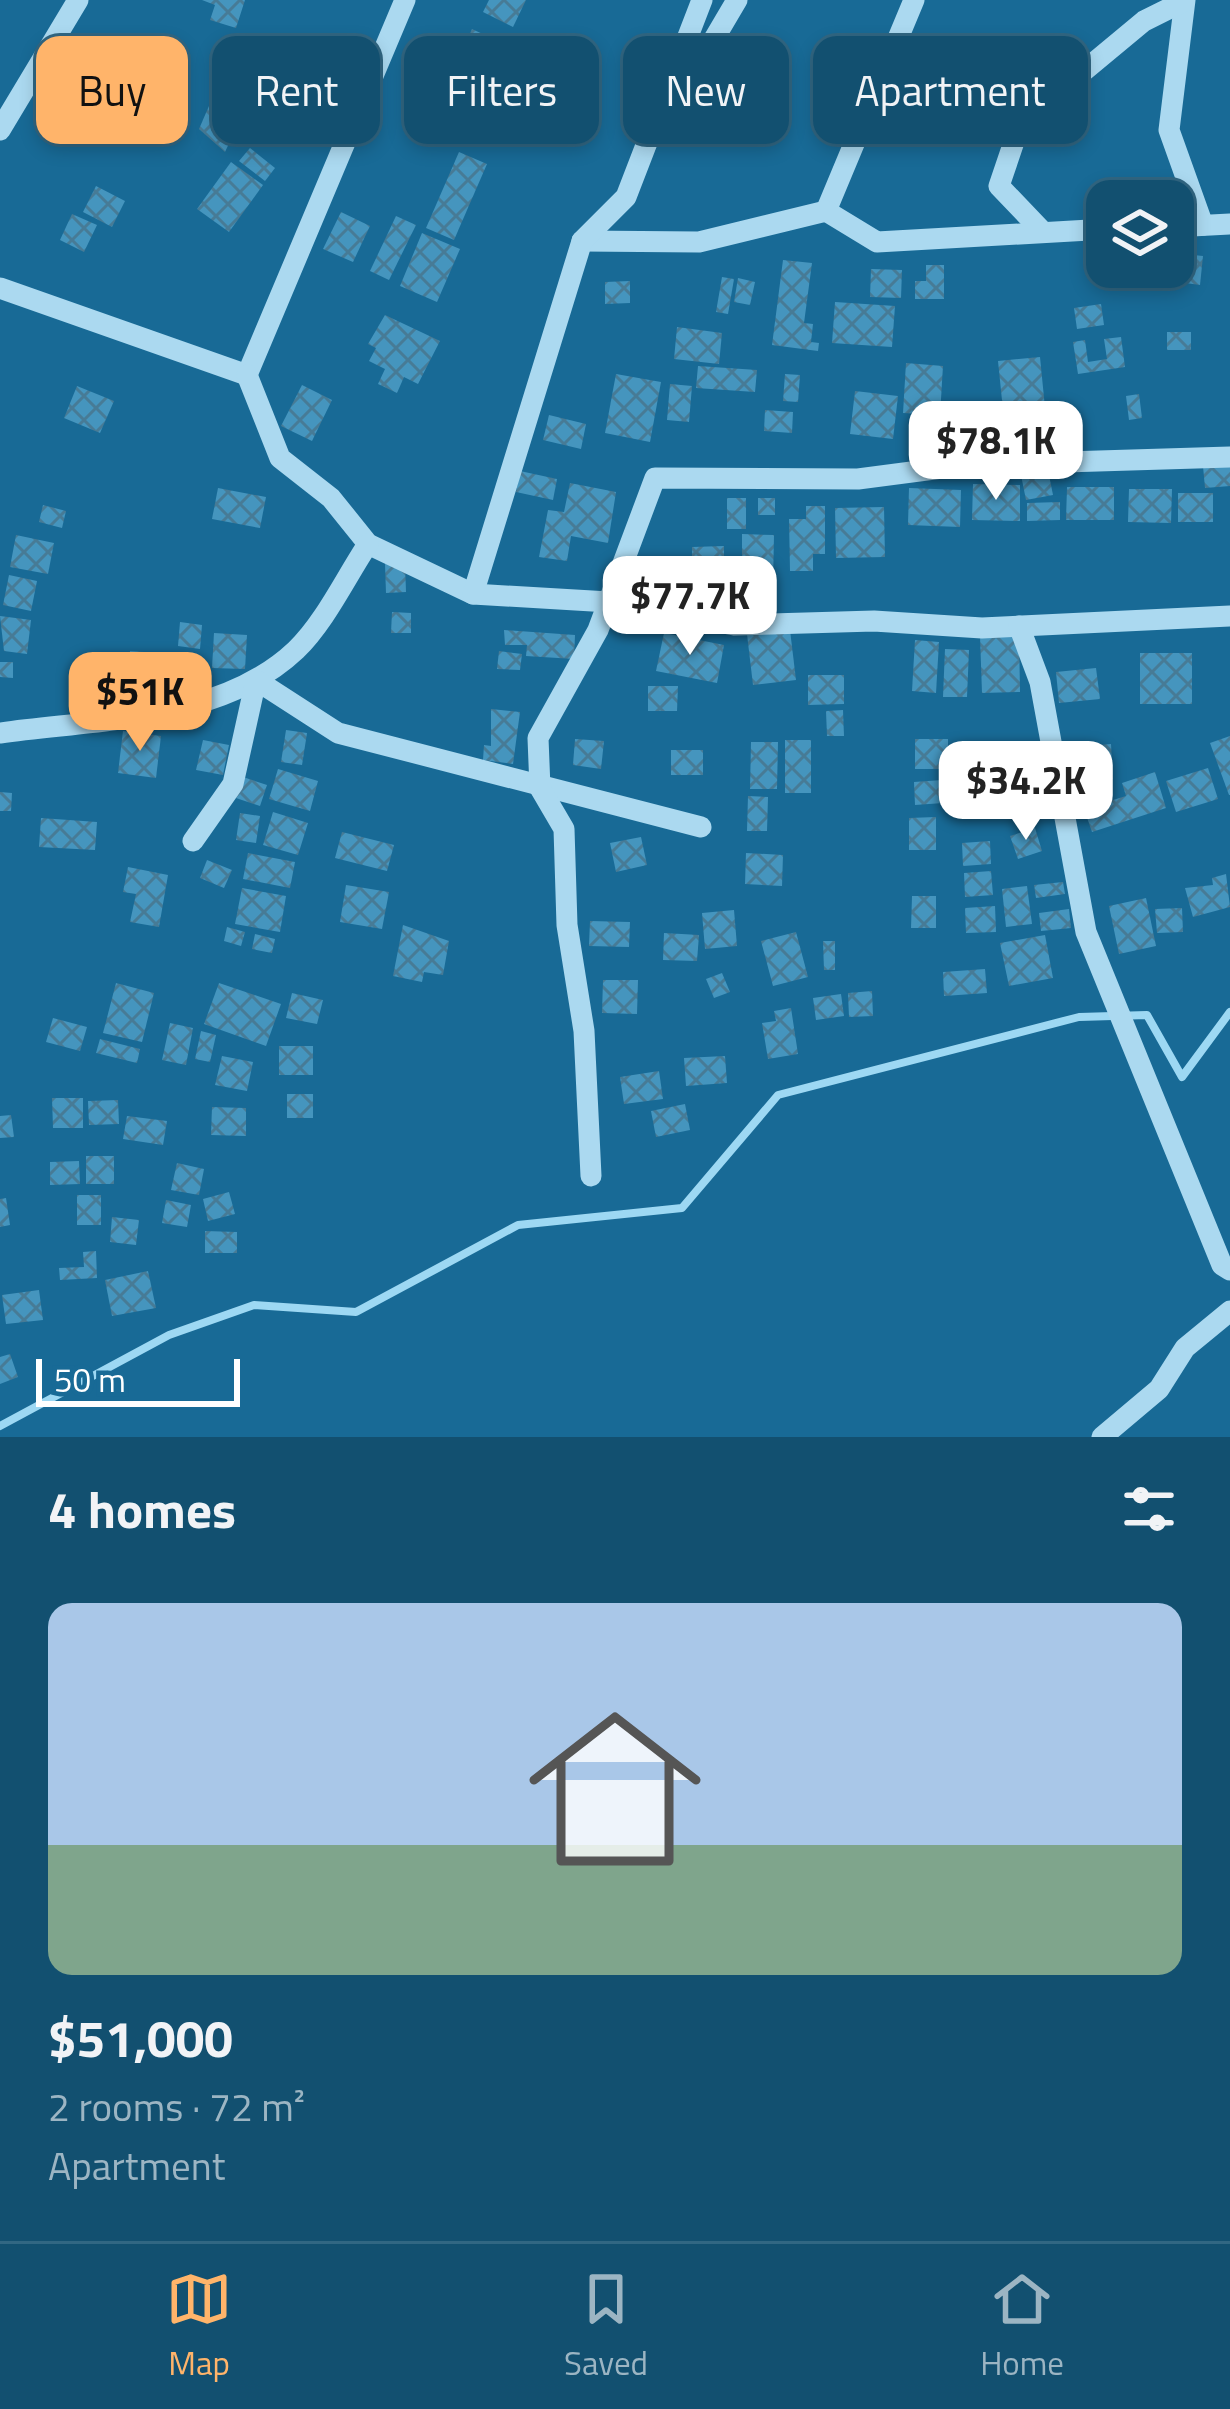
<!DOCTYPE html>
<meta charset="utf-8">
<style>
body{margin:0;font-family:"Titillium Web",sans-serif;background:#1f5a78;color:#f1f3f6;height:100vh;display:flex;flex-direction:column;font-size:45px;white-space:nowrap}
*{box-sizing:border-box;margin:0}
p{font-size:39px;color:#9cb5c3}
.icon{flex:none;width:66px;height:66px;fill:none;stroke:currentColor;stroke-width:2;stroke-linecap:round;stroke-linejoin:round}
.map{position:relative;height:1437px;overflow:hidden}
.panel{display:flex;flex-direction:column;background:#125070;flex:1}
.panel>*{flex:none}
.banner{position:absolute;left:36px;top:36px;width:1158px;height:108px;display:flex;gap:24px}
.tools{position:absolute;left:1086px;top:180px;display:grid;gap:24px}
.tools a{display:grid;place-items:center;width:108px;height:108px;border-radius:24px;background:#125070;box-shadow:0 6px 18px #0003,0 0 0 3px #316783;font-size:60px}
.scale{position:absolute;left:36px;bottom:30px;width:204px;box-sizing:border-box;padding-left:12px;border:6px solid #fff;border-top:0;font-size:33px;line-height:42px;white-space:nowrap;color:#fff;-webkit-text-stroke:9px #186a96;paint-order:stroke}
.price{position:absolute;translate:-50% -102px;padding:0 27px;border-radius:24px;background:#fff;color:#222;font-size:39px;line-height:78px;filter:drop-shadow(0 3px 6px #0008)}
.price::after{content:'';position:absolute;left:50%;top:72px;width:36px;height:27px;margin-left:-18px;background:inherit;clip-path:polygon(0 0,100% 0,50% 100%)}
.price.active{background:#ffb46a;color:#111}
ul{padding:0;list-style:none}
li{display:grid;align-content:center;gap:24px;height:636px;padding:0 48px}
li+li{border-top:3px solid #316783}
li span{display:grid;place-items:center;height:372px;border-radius:24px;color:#555}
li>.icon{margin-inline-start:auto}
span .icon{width:216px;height:216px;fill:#fffc;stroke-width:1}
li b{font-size:51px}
h2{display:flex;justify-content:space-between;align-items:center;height:144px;padding:0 48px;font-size:51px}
.pill{padding:0 42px;border-radius:24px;background:#125070;box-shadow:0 6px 18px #0003,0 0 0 3px #316783;font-size:42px;line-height:108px}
.pill.active{background:#ffb46a;color:#111}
.tabs{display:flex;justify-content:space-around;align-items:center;height:168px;border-top:3px solid #316783;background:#125070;font-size:33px;color:#9cb5c3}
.tabs a{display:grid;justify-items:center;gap:6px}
.tabs .active{color:#ffb46a}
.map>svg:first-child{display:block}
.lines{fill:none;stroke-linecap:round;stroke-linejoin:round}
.stream{stroke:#9dd8f3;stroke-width:8}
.building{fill:url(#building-cross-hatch)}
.minor{stroke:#abd9f0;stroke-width:21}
</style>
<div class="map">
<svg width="1230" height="1437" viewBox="0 0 1230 1437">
<defs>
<pattern id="building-cross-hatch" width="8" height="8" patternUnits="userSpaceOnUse" patternTransform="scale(3)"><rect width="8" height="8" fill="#4595be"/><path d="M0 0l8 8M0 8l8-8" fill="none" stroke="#477b96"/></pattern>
</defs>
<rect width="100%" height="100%" fill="#186a96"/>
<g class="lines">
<polyline class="stream" points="0,1426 169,1335 254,1305 356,1312 518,1225 682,1208 778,1095 1079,1017 1147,1015 1182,1077 1230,1012"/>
</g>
<g class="building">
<polygon points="202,0 245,0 236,28 210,20 215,5"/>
<polygon points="489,0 526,0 513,27 483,12"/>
<polygon points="472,29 506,45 488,85 454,70"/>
<polygon points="222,76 254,90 225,152 199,129"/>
<polygon points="690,109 727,114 724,143 686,138"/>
<polygon points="439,120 472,129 467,146 434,136"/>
<polygon points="250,148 275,168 265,181 239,161"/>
<polygon points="459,152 487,164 454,240 426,228"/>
<polygon points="231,162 263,185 229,232 197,209"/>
<polygon points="96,186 125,201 112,227 83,212"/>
<polygon points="341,212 370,226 353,262 323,249"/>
<polygon points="72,214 97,225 84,252 60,240"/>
<polygon points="396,216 416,225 389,280 370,271"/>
<polygon points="422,233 460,249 437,302 400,286"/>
<polygon points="1174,253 1203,256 1200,285 1171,281"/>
<polygon points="783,260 812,263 804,323 813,324 811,342 819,343 818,351 772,345"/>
<polygon points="926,265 944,265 944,299 915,299 915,281 926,281"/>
<polygon points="871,269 902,270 901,298 870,297"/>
<polygon points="722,277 734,279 728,314 716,312"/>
<polygon points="738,278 755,282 750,305 734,302"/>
<polygon points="630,281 630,303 605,304 605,282"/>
<polygon points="835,302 895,306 892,347 832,343"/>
<polygon points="1101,304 1104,325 1077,329 1074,308"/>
<polygon points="385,315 440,341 418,384 404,377 397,393 378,384 385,369 369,361 376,348 368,344"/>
<polygon points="677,327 722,333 719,364 674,359"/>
<rect x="1167" y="332" width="24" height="18"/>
<polygon points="1121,337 1125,367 1078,374 1073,342 1085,340 1088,362 1107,359 1104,339"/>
<polygon points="1040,357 1046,418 1024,420 1023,409 1003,410 998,361"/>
<polygon points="906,363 943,366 940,415 903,413"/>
<polygon points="698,366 757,370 755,392 696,388"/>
<polygon points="616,374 661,382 650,442 605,433"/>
<polygon points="785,374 800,375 798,402 783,401"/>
<polygon points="670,384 692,386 689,422 667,420"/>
<polygon points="302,385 332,400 312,441 281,426"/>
<polygon points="77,386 114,401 100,433 64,418"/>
<polygon points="855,391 898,396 893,439 850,434"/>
<polygon points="1139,394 1142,418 1129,420 1126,396"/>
<polygon points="765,410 793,412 792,433 764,431"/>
<polygon points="1058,413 1081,413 1080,436 1057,435"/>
<polygon points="549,415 586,424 581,449 543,440"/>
<polygon points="1230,464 1230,486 1205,488 1203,466"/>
<polygon points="1048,470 1053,495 1026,500 1021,475"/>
<polygon points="520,471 557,479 553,500 516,492"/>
<polygon points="570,483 616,492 608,543 571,536 567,561 539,557 548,510 564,512"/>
<polygon points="973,484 1020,485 1020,521 972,520"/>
<polygon points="1067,487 1114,487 1114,520 1066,520"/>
<polygon points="218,488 266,497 260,528 212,519"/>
<polygon points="909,488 961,490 960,527 908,525"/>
<polygon points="1129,489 1172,489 1171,523 1128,522"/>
<rect x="1178" y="493" width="35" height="29"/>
<rect x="727" y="498" width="19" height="31"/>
<rect x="758" y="498" width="17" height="17"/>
<polygon points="1060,502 1060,520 1027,521 1027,503"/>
<polygon points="43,505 66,511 62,528 39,522"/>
<polygon points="806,506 825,506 825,554 813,554 813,571 790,571 789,519 806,519"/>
<polygon points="884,507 885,557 836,558 835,508"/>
<polygon points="742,534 774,535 773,584 742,584"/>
<polygon points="16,535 54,543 48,574 10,567"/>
<polygon points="724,546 724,576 692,576 692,547"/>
<polygon points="405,563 406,592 386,593 385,564"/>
<polygon points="9,575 37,581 31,611 3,605"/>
<polygon points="392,612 411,613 411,633 391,633"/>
<polygon points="0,616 31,620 27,654 4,651"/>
<polygon points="180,622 202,625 200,649 178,646"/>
<polygon points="504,630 575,635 574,659 526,656 527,645 505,645"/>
<polygon points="790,630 796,680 753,685 747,634"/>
<polygon points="214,633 247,635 245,669 212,668"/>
<polygon points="664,633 724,645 717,683 656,671"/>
<polygon points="1019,635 1020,692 982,693 980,636"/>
<polygon points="915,640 939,642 936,693 912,691"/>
<polygon points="945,649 969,650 967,697 943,697"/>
<polygon points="130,651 171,654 170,678 128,676"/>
<polygon points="499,651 522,654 520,670 497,669"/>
<rect x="1140" y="653" width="52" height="51"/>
<polygon points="0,662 13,662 13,678 0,677"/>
<polygon points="1096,668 1100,699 1059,703 1056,672"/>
<polygon points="808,675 844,675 844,704 808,705"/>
<polygon points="648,686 678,686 677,711 648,711"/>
<polygon points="491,709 520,712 513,764 483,760 484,745 491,746"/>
<polygon points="843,710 844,736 827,736 826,711"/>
<polygon points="286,730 307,733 302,765 281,762"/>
<polygon points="123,731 161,736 156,778 118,773"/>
<polygon points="1230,736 1230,795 1229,795 1210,743"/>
<polygon points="575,739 604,741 601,769 573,765"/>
<rect x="915" y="739" width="33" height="30"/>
<polygon points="203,740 229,745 223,775 196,770"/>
<rect x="785" y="740" width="26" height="53"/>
<polygon points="751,742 778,742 777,789 750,789"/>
<polygon points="1111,744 1113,779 1074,783 1071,758 1087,756 1086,746"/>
<rect x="671" y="750" width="32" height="25"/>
<polygon points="1016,760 1018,775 989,778 987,762"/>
<polygon points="1208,768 1218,799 1176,812 1166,781"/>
<polygon points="278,769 318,781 310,811 269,799"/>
<polygon points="1155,772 1166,808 1092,832 1084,809 1126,796 1122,783"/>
<polygon points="243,777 267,785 260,806 236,798"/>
<polygon points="942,780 943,803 915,805 914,782"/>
<polygon points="0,792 12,793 11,811 0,811"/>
<polygon points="748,796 768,797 767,831 747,831"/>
<polygon points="273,812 308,823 298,855 263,845"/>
<polygon points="240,813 260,816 256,843 236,840"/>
<polygon points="936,817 936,850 909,850 909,818"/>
<polygon points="41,818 97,822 95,850 39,847"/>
<polygon points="1035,828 1042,851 1018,859 1010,836"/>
<polygon points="342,832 394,845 387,871 335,858"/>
<polygon points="641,837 647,865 616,872 610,843"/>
<polygon points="990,841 991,864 963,866 962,843"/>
<polygon points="248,853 295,862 290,888 243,879"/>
<polygon points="746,853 783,855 782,886 745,884"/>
<polygon points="207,860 232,870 224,888 200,878"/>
<polygon points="128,867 168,875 159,927 130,922 136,894 123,892"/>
<polygon points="991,871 993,895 965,897 964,873"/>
<polygon points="1226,874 1230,907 1193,917 1185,888 1213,885 1212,878"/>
<polygon points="1063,882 1065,894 1036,898 1034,885"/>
<polygon points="346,885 389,892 382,929 340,922"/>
<polygon points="1027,886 1032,924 1006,927 1002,889"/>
<polygon points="242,888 286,896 280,932 235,924"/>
<polygon points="912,896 936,896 936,928 911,928"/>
<polygon points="1146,898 1156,946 1119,954 1109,906"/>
<polygon points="995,906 996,932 966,933 965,908"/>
<polygon points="1182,908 1183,932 1157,933 1155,909"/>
<polygon points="1069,909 1071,928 1041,931 1039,913"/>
<polygon points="734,910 737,946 705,949 702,913"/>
<polygon points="590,921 630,922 629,947 589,946"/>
<polygon points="403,925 449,941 443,975 424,972 422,982 393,976"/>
<polygon points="227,927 245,932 241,946 224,941"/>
<polygon points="796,932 808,977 773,986 761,941"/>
<polygon points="664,933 699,935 697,961 663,960"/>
<polygon points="255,934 275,939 272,953 252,949"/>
<polygon points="1045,935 1053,978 1009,986 1000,943"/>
<polygon points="823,941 835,941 835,970 824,970"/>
<polygon points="985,969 987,993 944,996 943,972"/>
<polygon points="722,973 730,992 714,998 706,979"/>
<polygon points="603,980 638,980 637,1014 602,1013"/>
<polygon points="116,983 154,993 142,1042 103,1033"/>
<polygon points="219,983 281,1004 266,1046 204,1024"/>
<polygon points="872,991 873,1016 849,1017 848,993"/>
<polygon points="292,993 323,1000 317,1024 286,1018"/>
<polygon points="841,994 844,1016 816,1020 813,998"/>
<polygon points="791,1008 798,1054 768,1059 762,1023 776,1021 774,1011"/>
<polygon points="53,1018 87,1027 80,1051 46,1042"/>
<polygon points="170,1023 193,1028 186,1065 162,1060"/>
<polygon points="201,1031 216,1035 210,1062 195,1059"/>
<polygon points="100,1039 140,1049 137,1063 96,1053"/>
<rect x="279" y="1046" width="34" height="29"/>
<polygon points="222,1056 253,1062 247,1091 215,1085"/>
<polygon points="725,1056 727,1083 686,1086 684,1058"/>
<polygon points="659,1071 663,1099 624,1104 620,1077"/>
<rect x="287" y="1094" width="26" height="24"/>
<polygon points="52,1098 83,1098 83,1128 53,1128"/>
<polygon points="118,1100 119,1124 89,1125 88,1101"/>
<polygon points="685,1104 690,1130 656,1137 651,1111"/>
<polygon points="212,1107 246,1108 246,1136 211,1135"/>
<polygon points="11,1115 14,1137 0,1138 0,1116"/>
<polygon points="127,1116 167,1121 163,1145 123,1139"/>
<rect x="86" y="1156" width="28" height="28"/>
<polygon points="79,1161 80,1184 50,1185 50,1162"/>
<polygon points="177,1163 204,1169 199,1195 171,1190"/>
<polygon points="229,1192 235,1214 208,1221 203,1199"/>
<rect x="77" y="1195" width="24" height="30"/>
<polygon points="6,1198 10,1225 0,1227 0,1199"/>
<polygon points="166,1200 191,1205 187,1227 162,1223"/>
<polygon points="112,1217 139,1220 136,1245 110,1242"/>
<polygon points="205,1231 237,1232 237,1253 205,1253"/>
<polygon points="96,1251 97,1278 60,1280 59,1268 84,1267 83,1252"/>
<polygon points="148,1271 156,1308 112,1316 105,1280"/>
<polygon points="39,1290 43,1320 6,1324 2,1295"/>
<polygon points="10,1354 18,1377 0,1384 0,1357"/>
</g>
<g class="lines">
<g class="minor">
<polyline points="1185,0 1169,130 1203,225"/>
<polyline points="668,117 737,0"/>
<polyline points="0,130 78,0"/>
<polyline points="826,211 914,0"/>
<polyline points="1173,227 1230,224"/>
<polyline points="1043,232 999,186 1020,124 1144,21 1184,1"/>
<polyline points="582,241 699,242 826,211 877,242 1107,229"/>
<polyline points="0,288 247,375 405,0"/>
<polyline points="247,375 280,458 331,498 368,544 473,594 609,602 734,625 874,621 982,628 1230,616"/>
<polyline points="473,594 582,241 626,197 702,0"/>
<polyline points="1019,626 1040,682 1086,932 1222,1265 1230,1270"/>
<path d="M0 733C97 719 220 722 296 650 325 622 346 577 368 544"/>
<polyline points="193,841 233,784 256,680 338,733 701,827"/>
<polyline points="591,1176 584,1031 567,925 564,829 540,788 538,738 598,630 655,478 858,479 965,465 1230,457"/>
<polyline points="1102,1437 1159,1389 1185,1348 1230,1311"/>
</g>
</g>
</svg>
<div class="tools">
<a><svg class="icon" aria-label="layers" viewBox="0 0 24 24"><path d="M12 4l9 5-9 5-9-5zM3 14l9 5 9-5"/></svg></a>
</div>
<div class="scale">50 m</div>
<b class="price" style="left:996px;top:503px">$78.1K</b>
<b class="price" style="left:690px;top:658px">$77.7K</b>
<b class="price active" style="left:140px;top:754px">$51K</b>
<b class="price" style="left:1026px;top:843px">$34.2K</b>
<div class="banner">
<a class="pill active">Buy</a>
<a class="pill">Rent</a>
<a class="pill">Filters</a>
<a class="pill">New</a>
<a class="pill">Apartment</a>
</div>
</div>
<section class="panel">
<h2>4 homes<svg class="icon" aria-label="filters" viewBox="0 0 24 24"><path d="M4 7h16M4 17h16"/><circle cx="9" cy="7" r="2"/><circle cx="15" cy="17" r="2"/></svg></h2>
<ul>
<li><span style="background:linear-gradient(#a9c7e8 65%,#7fa58c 0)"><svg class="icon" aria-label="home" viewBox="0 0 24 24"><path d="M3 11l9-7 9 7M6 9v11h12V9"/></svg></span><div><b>$51,000</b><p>2 rooms · 72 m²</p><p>Apartment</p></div></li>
</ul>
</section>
<nav class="tabs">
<a class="active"><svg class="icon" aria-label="map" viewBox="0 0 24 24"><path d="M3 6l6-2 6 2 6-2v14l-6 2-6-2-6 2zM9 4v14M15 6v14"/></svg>Map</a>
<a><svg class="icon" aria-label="saved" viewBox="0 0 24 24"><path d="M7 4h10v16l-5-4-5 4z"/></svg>Saved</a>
<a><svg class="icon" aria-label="home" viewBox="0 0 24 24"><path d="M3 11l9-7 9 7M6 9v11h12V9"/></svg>Home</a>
</nav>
